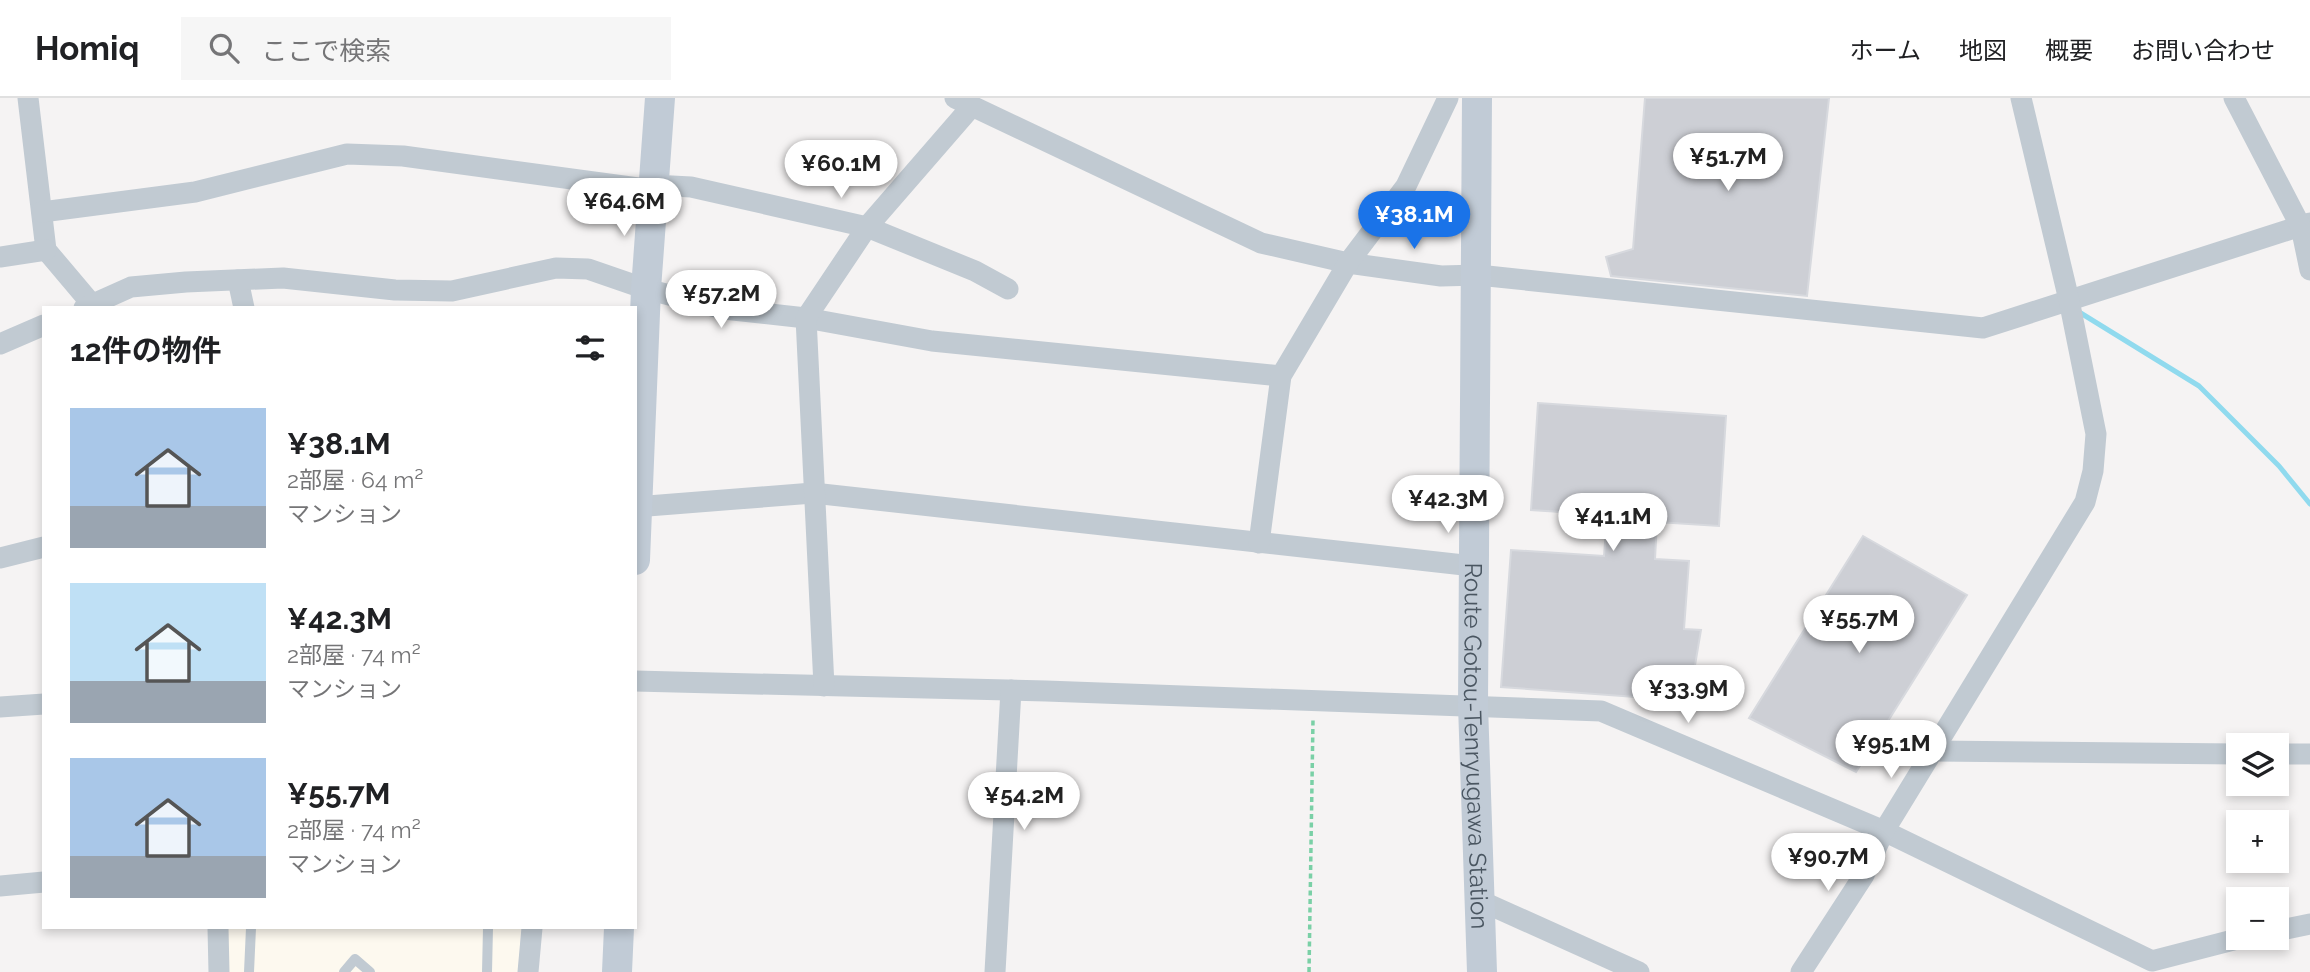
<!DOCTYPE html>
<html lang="ja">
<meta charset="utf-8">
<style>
body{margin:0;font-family:Raleway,"Noto Sans JP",sans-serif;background:#f6f6f6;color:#202124;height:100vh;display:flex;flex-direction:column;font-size:26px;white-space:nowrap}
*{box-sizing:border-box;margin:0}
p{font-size:23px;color:#757577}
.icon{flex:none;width:38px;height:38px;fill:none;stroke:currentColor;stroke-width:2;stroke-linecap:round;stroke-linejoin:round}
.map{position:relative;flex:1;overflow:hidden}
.drawer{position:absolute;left:42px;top:208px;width:595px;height:623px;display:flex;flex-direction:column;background:#fff;border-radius:0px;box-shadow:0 4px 10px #0003}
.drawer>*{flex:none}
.fabs{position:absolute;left:2226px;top:635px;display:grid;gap:14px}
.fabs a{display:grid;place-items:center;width:63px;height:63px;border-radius:0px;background:#fff;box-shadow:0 4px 10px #0003;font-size:35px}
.price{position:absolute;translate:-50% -60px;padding:0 16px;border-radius:24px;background:#fff;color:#222;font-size:23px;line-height:46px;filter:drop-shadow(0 2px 4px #0008)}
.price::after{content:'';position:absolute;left:50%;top:42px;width:21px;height:16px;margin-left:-10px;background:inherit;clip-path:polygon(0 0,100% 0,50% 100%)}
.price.selected{background:#1a73e8;color:#fff}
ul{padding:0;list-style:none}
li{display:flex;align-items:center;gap:21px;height:175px;padding:0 28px}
li span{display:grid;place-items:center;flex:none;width:196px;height:140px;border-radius:0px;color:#555}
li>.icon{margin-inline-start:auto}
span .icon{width:84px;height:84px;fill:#fffc;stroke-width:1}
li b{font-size:30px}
h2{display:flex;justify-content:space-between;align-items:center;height:84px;padding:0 28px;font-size:30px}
header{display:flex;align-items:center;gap:42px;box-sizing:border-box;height:98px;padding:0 35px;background:#fff;border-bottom:2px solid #e0e0e0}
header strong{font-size:33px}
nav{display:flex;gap:38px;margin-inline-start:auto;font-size:24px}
.search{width:490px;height:63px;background:#f6f6f6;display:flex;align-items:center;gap:18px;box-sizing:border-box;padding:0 24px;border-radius:0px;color:#757577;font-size:26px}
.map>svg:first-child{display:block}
.commercial{fill:#fdf9ef}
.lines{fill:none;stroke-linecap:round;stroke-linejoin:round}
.stream{stroke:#90daee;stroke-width:5}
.building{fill:#cdcfd5;stroke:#d7d9de;stroke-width:2}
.path{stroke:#7ad0a6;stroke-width:3.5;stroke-dasharray:5 3.5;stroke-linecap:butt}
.lane{stroke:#c1cad2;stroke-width:10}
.street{stroke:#c1cad2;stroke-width:21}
.secondary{stroke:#c1cbd6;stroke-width:30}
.labels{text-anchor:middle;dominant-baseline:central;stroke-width:5;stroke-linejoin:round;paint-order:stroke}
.street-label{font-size:24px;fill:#4a5661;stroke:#fff}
</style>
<header>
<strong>Homiq</strong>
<div class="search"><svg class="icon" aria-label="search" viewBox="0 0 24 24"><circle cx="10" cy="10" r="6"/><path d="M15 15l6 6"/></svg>ここで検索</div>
<nav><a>ホーム</a><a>地図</a><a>概要</a><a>お問い合わせ</a></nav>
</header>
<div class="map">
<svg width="2310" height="874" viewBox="0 0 2310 874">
<rect width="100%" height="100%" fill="#f5f3f3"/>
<polygon class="commercial" points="226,830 521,830 519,874 225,874"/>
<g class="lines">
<polyline class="stream" points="2079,214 2199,288 2279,368 2310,406"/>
</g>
<g class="building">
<polygon points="1645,0 1829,0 1807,198 1611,178 1606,159 1633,151"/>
<polygon points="1538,305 1726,318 1719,428 1657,424 1655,461 1689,463 1684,531 1701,532 1689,603 1501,589 1511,452 1604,458 1607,417 1531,412"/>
<polygon points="1863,438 1967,497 1856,674 1749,620"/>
</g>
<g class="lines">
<polyline class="path" points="1309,874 1313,621"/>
<g class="lane">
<polyline points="249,874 251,830"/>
<polyline points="344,874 355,861 370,874"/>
<polyline points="487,874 488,830"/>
</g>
<g class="street">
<polyline points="28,0 46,152 95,210"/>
<polyline points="955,0 1261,145 1348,165 1441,178 1478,177 1983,230 2310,125"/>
<polyline points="2234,0 2301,129 2310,172"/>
<polyline points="653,87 691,89 867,129 975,173 1008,191"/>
<polyline points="42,114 195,94 347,56 403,58 653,92"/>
<polyline points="0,159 46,152"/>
<polyline points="238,182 244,210"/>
<polyline points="84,210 131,189 186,184 283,180 395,192 452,193 556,170 588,171 646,191 724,211 806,220 932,243 1281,278"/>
<polyline points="0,246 44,227"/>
<polyline points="635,409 813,395 1473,468"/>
<polyline points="1259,445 1281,278 1348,165 1406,88 1448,0"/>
<polyline points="0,460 44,449"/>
<polyline points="635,583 1046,593 1601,613 1884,733 2152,863 2241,840"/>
<polyline points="824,588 806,220 867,129 972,8"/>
<polyline points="0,609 44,606"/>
<polyline points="1934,653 2238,656"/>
<polyline points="2277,656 2310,656"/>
<polyline points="0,788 44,784"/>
<polyline points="1481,803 1639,874"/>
<polyline points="218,830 219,874"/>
<polyline points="2277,833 2310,826"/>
<polyline points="528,874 532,830"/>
<polyline points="995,874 1011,592"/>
<polyline points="1801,874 1864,777 1884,733 2085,404 2093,373 2096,336 2069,202 2021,0"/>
</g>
<g class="secondary">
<path id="s1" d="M1477 0 1473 607 1482 874"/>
<polyline points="635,462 646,191 660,0"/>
<polyline points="617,874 619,830"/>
</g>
</g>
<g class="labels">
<g class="street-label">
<text stroke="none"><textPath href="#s1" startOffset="648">Route Gotou-Tenryugawa Station</textPath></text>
</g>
</g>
</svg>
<div class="fabs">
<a><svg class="icon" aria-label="layers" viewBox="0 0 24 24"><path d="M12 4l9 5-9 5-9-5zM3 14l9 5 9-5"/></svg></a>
<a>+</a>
<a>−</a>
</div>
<b class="price" style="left:1728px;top:95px">¥51.7M</b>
<b class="price" style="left:841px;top:102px">¥60.1M</b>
<b class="price" style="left:624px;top:140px">¥64.6M</b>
<b class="price selected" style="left:1414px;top:153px">¥38.1M</b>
<b class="price" style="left:721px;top:232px">¥57.2M</b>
<b class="price" style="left:1448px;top:437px">¥42.3M</b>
<b class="price" style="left:1613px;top:455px">¥41.1M</b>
<b class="price" style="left:1859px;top:557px">¥55.7M</b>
<b class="price" style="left:1688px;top:627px">¥33.9M</b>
<b class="price" style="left:1891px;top:682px">¥95.1M</b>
<b class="price" style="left:1024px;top:734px">¥54.2M</b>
<b class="price" style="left:1828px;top:795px">¥90.7M</b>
<section class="drawer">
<h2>12件の物件<svg class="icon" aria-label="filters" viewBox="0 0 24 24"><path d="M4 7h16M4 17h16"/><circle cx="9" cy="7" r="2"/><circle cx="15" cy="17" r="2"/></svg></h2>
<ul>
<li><span style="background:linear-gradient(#a9c7e8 70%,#9aa5b1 0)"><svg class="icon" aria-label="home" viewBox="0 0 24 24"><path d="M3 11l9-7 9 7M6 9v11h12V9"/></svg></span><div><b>¥38.1M</b><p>2部屋 · 64 m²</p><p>マンション</p></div></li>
<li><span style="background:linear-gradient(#bfe0f5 70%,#9aa5b1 0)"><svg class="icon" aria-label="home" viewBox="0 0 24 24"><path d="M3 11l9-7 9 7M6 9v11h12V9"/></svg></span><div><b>¥42.3M</b><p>2部屋 · 74 m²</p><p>マンション</p></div></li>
<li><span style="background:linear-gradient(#a9c7e8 70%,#9aa5b1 0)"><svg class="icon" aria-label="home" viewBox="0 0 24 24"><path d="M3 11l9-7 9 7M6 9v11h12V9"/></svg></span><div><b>¥55.7M</b><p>2部屋 · 74 m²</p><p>マンション</p></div></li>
</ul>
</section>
</div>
